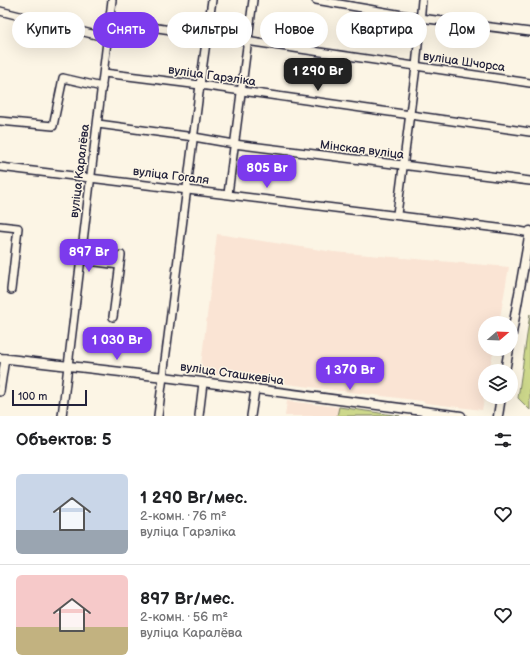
<!DOCTYPE html>
<html lang="ru">
<meta charset="utf-8">
<style>
body{margin:0;font-family:"Balsamiq Sans",sans-serif;background:#f2f2f2;color:#202124;height:100vh;display:flex;flex-direction:column;font-size:15px;white-space:nowrap}
*{box-sizing:border-box;margin:0}
p{font-size:13px;color:#757577}
.icon{flex:none;width:22px;height:22px;fill:none;stroke:currentColor;stroke-width:2;stroke-linecap:round;stroke-linejoin:round}
.map{position:relative;height:416px;overflow:hidden}
.sheet{display:flex;flex-direction:column;background:#fff;flex:1}
.sheet>*{flex:none}
.hud{position:absolute;left:12px;top:12px;width:506px;height:36px;display:flex;gap:8px}
.needle{width:26px;rotate:71deg}
.controls{position:absolute;left:478px;top:316px;display:grid;gap:8px}
.controls a{display:grid;place-items:center;width:40px;height:40px;border-radius:50%;background:#fff;box-shadow:0 4px 16px #0002;font-size:20px}
.scale{position:absolute;left:12px;bottom:10px;width:75px;box-sizing:border-box;padding-left:4px;border:2px solid #22223b;border-top:0;font-size:11px;line-height:14px;white-space:nowrap;color:#22223b;-webkit-text-stroke:3px #fcf5e5;paint-order:stroke}
.price{position:absolute;translate:-50% -34px;padding:0 9px;border-radius:8px;background:#7c3aed;color:#fff;font-size:13px;line-height:26px;filter:drop-shadow(0 1px 2px #0008)}
.price::after{content:'';position:absolute;left:50%;top:24px;width:12px;height:9px;margin-left:-6px;background:inherit;clip-path:polygon(0 0,100% 0,50% 100%)}
.price.current{background:#222;color:#fff}
ul{padding:0;list-style:none}
li{display:flex;align-items:center;gap:12px;height:100px;padding:0 16px}
li+li{border-top:1px solid #e0e0e0}
li span{display:grid;place-items:center;flex:none;width:112px;height:80px;border-radius:6px;color:#555}
li>.icon{margin-inline-start:auto}
span .icon{width:48px;height:48px;fill:#fffc;stroke-width:1}
li b{font-size:17px}
h2{display:flex;justify-content:space-between;align-items:center;height:48px;padding:0 16px;font-size:17px}
.pill{padding:0 14px;border-radius:18px;background:#fff;box-shadow:0 4px 16px #0002;font-size:14px;line-height:36px}
.pill.current{background:#7c3aed;color:#fff}
.map>svg:first-child{display:block}
.built{fill:#fae4d4}
.green{fill:#cdd88b;stroke:#787d63}
.lines{fill:none;stroke-linecap:round;stroke-linejoin:round}
.minor-casing{stroke:#22223b;stroke-width:10}
.major-casing{stroke:#22223b;stroke-width:11}
.minor{stroke:#fcf5e5;stroke-width:7}
.major{stroke:#fcf5e5;stroke-width:8}
.labels{text-anchor:middle;dominant-baseline:central;stroke-width:3;stroke-linejoin:round;paint-order:stroke}
.street-label{font-size:12px;fill:#22223b;stroke:#fcf5e5}
</style>
<div class="map">
<svg width="530" height="416" viewBox="0 0 530 416">
<rect width="100%" height="100%" fill="#fcf5e5"/>
<filter id="ink" filterUnits="userSpaceOnUse"><feTurbulence type="fractalNoise" baseFrequency=".025" numOctaves="2"/><feDisplacementMap in="SourceGraphic" scale="8" xChannelSelector="R" yChannelSelector="G"/><feConvolveMatrix kernelMatrix="1 2 1 2 8 2 1 2 1" color-interpolation-filters="sRGB"/></filter>
<g filter="url(#ink)">
<g class="built">
<polygon points="217,234 334,252 509,267 499,323 485,323 485,349 494,349 489,371 485,371 485,394 482,410 426,403 422,401 200,373"/>
<polygon points="287,401 339,407 337,416 285,416"/>
</g>
<g class="green">
<polygon points="530,314 530,410 518,398"/>
<polygon points="339,407 400,416 337,416"/>
</g>
<g class="lines">
<defs>
<g id="minor">
<polyline points="316,0 420,18 530,32"/>
<polyline points="0,11 108,38"/>
<polyline points="110,21 530,83"/>
<polyline points="104,73 200,85 530,132"/>
<polyline points="0,121 53,126 63,78 102,87"/>
<polyline points="98,124 194,137 234,144 530,181"/>
<polyline points="0,167 514,230 530,233"/>
<polyline points="228,194 253,0"/>
<polyline points="397,214 416,67 422,0"/>
<polyline points="0,226 18,228 11,290"/>
<polyline points="81,260 119,265"/>
<polyline points="113,317 121,255"/>
<polyline points="0,392 5,358"/>
<polyline points="62,416 112,0"/>
<polyline points="158,416 200,85 212,0"/>
<polyline points="199,416 203,383"/>
<polyline points="251,416 255,390"/>
</g>
<g id="major">
<polyline points="511,339 530,231"/>
<polyline points="0,358 164,377 461,416"/>
<polyline points="505,371 509,349"/>
<polyline points="498,416 501,397"/>
</g>
</defs>
<use href="#minor" class="minor-casing"/>
<use href="#major" class="major-casing"/>
<use href="#minor" class="minor"/>
<use href="#major" class="major"/>
</g>
</g>
<g class="labels">
<g class="street-label">
<text transform="translate(464 62) rotate(8)">вуліца Шчорса</text>
<text transform="translate(212 76) rotate(8)">вуліца Гарэліка</text>
<text transform="translate(362 150) rotate(7)">Мінская вуліца</text>
<text transform="translate(80 171) rotate(-83)">вуліца Каралёва</text>
<text transform="translate(171 176) rotate(7)">вуліца Гогаля</text>
<text transform="translate(232 374) rotate(8)">вуліца Сташкевіча</text>
</g>
</g>
</svg>
<div class="controls">
<a><svg class="needle" viewBox="-14 -14 28 28"><path d="M0-13l5 13h-10z" fill="#e53935"/><path d="M0 13l5-13h-10z" fill="#757577"/></svg></a>
<a><svg class="icon" aria-label="layers" viewBox="0 0 24 24"><path d="M12 4l9 5-9 5-9-5zM3 14l9 5 9-5"/></svg></a>
</div>
<div class="scale">100 m</div>
<b class="price current" style="left:318px;top:92px">1 290 Br</b>
<b class="price" style="left:267px;top:189px">805 Br</b>
<b class="price" style="left:89px;top:273px">897 Br</b>
<b class="price" style="left:117px;top:361px">1 030 Br</b>
<b class="price" style="left:350px;top:391px">1 370 Br</b>
<div class="hud">
<a class="pill">Купить</a>
<a class="pill current">Снять</a>
<a class="pill">Фильтры</a>
<a class="pill">Новое</a>
<a class="pill">Квартира</a>
<a class="pill">Дом</a>
</div>
</div>
<section class="sheet">
<h2>Объектов: 5<svg class="icon" aria-label="filters" viewBox="0 0 24 24"><path d="M4 7h16M4 17h16"/><circle cx="9" cy="7" r="2"/><circle cx="15" cy="17" r="2"/></svg></h2>
<ul>
<li><span style="background:linear-gradient(#c9d6e8 70%,#9aa5b1 0)"><svg class="icon" aria-label="home" viewBox="0 0 24 24"><path d="M3 11l9-7 9 7M6 9v11h12V9"/></svg></span><div><b>1 290 Br/мес.</b><p>2-комн. · 76 m²</p><p>вуліца Гарэліка</p></div><svg class="icon" aria-label="heart" viewBox="0 0 24 24"><path d="M12 20l-8-8c-3-5 5-10 8-4 3-6 11-1 8 4z"/></svg></li>
<li><span style="background:linear-gradient(#f6c9c9 65%,#c2b280 0)"><svg class="icon" aria-label="home" viewBox="0 0 24 24"><path d="M3 11l9-7 9 7M6 9v11h12V9"/></svg></span><div><b>897 Br/мес.</b><p>2-комн. · 56 m²</p><p>вуліца Каралёва</p></div><svg class="icon" aria-label="heart" viewBox="0 0 24 24"><path d="M12 20l-8-8c-3-5 5-10 8-4 3-6 11-1 8 4z"/></svg></li>
</ul>
</section>
